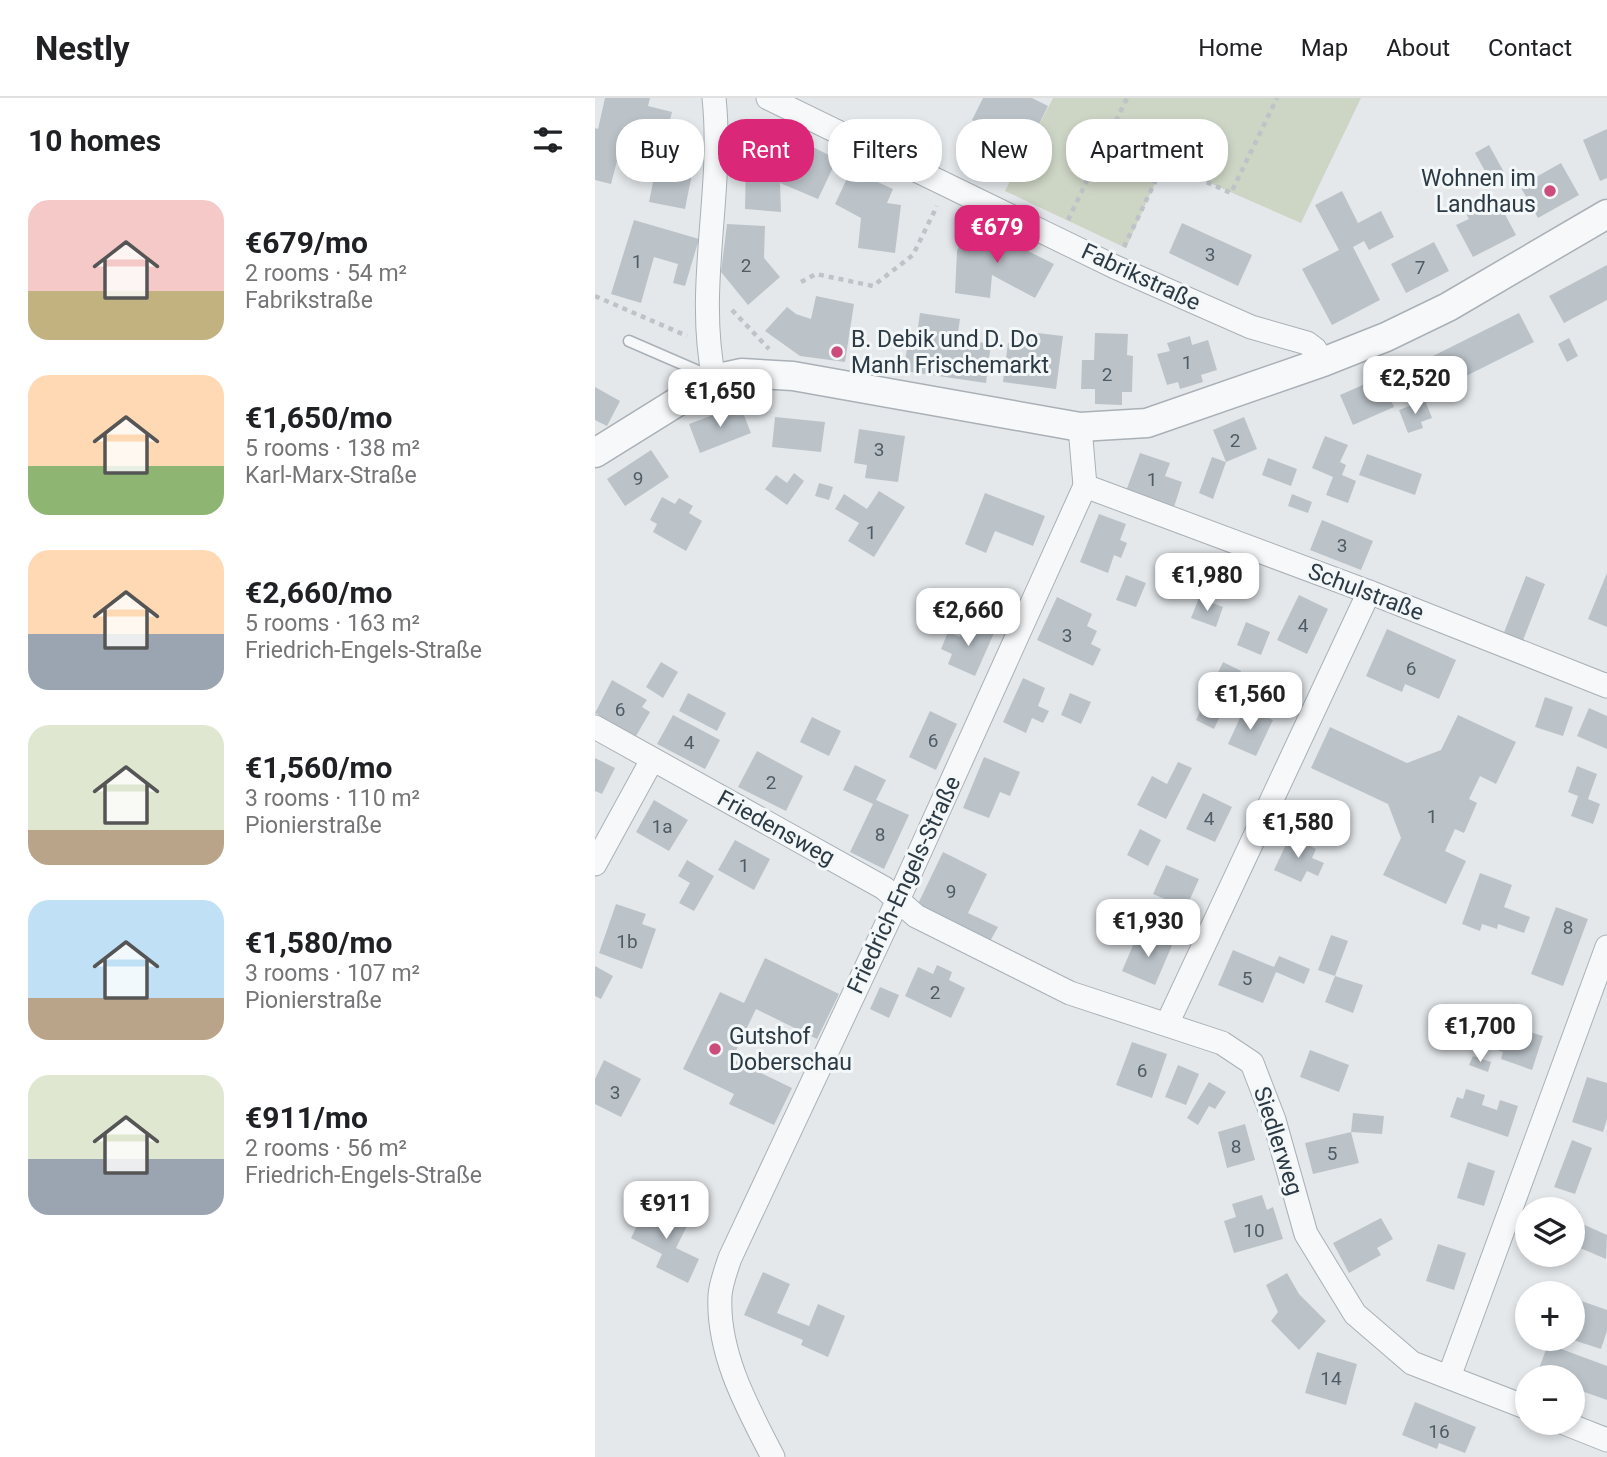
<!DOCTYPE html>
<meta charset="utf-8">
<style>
body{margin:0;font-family:Roboto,sans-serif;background:#f2f2f2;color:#202124;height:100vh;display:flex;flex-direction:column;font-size:26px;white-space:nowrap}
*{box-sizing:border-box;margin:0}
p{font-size:23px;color:#757577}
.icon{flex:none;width:38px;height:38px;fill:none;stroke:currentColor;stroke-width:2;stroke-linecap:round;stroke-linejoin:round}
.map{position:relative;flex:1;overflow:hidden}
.details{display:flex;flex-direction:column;background:#fff;width:595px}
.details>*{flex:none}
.top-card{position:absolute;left:21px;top:21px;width:665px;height:63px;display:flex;gap:14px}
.buttons{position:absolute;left:920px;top:1099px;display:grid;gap:14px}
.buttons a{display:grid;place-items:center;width:70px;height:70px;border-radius:50%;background:#fff;box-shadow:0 4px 10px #0003;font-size:35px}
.price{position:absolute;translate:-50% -60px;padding:0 16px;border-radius:14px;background:#fff;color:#222;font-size:23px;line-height:46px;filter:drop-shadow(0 2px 4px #0008)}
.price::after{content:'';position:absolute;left:50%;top:42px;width:21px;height:16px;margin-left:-10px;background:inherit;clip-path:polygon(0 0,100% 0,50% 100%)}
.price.current{background:#db2777;color:#fff}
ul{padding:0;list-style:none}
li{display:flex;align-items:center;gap:21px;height:175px;padding:0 28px}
li span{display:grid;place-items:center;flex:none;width:196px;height:140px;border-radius:21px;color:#555}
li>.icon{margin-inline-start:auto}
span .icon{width:84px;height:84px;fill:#fffc;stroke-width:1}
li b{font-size:30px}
h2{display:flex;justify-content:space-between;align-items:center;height:84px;padding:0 28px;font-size:30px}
.tag{padding:0 24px;border-radius:28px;background:#fff;box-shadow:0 4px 10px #0003;font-size:24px;line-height:63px}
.tag.current{background:#db2777;color:#fff}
header{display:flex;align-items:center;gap:42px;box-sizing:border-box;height:98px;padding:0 35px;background:#fff;border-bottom:2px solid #e0e0e0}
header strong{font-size:33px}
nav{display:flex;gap:38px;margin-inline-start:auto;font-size:24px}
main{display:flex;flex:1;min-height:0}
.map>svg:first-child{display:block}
.green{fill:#cdd5c5}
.building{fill:#bbc3c9}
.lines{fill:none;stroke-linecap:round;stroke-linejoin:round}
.service-casing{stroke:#a9b0b6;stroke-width:13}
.minor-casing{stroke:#a9b0b6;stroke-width:25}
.tertiary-casing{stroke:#a9b0b6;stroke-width:31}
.path{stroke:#bdc3c7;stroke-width:4.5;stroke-dasharray:5 5;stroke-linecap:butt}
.service{stroke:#f6f8fa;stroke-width:10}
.minor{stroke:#f6f8fa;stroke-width:23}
.tertiary{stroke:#f6f8fa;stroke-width:28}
.poi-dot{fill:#cc4d7c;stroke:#f4f7f8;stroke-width:2.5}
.labels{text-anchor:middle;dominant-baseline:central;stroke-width:6;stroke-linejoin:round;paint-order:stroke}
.number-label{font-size:19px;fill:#4f5c65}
.poi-label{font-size:23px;fill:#2b3a44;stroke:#f4f7f8;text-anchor:start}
.street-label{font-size:23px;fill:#2b3a44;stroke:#f4f7f8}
</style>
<header>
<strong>Nestly</strong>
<nav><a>Home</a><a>Map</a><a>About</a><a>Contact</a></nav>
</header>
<main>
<section class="details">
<h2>10 homes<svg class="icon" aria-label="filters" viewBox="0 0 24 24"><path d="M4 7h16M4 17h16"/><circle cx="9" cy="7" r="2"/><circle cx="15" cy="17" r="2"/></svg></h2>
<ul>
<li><span style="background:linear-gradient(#f6c9c9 65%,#c2b280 0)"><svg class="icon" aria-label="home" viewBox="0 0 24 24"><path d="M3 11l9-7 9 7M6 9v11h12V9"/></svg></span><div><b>€679/mo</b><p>2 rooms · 54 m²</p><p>Fabrikstraße</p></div></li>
<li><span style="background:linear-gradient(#ffd9b3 65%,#8fb573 0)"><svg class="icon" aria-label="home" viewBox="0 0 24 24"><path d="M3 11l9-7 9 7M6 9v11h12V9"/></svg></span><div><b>€1,650/mo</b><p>5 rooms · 138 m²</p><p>Karl-Marx-Straße</p></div></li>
<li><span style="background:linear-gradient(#ffd9b3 60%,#9aa5b1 0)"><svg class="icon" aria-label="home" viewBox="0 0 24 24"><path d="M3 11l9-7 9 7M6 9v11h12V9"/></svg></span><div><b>€2,660/mo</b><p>5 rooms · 163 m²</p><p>Friedrich-Engels-Straße</p></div></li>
<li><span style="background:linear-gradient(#dfe7d0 75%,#b9a48a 0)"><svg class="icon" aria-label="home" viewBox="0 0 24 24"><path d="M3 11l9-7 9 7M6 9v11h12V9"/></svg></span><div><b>€1,560/mo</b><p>3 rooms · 110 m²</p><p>Pionierstraße</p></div></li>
<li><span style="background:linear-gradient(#bfe0f5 70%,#b9a48a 0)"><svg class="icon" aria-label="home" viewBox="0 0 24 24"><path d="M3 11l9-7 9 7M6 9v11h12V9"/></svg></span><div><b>€1,580/mo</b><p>3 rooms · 107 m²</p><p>Pionierstraße</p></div></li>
<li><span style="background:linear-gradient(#dfe7d0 60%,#9aa5b1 0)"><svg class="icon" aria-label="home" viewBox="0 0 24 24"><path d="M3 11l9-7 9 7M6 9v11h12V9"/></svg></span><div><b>€911/mo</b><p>2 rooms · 56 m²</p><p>Friedrich-Engels-Straße</p></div></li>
</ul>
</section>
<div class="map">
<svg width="1012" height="1359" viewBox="0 0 1012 1359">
<rect width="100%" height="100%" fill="#e4e8eb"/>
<polygon class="green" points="458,0 766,0 706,125 569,65 531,150 410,93"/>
<g class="building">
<polygon points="10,0 55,0 53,8 77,14 69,46 29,36 16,86 0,82 0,30 3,31"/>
<polygon points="388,0 437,0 453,8 433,49 377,22"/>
<polygon points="169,25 242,61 223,101 185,85 186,114 150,111 151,64"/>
<polygon points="1012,31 1012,80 1005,83 988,42"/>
<polygon points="894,47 910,76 896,84 880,55"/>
<polygon points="62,64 98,71 90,111 54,104"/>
<polygon points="966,65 984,97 943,120 925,88"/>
<polygon points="256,72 298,91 292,105 306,107 300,155 263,150 266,120 240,106"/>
<polygon points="747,93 763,125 786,113 799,139 774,152 769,143 758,149 785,202 737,227 707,171 744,152 720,107"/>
<polygon points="892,98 897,106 903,103 921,137 878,159 861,127 874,121 868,110"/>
<polygon points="39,122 104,141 90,188 78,185 83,166 59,159 46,205 16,196"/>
<polygon points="375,124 459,166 440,200 397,177 395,200 360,195 362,153"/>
<polygon points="587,125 657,157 643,188 574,155"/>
<polygon points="132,126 170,128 169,160 185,179 153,207 126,174"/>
<polygon points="839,144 854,173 811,195 796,166"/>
<polygon points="1012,167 1012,202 969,225 954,198"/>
<polygon points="221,198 259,206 250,264 205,258 170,233 192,209 201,216 216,221"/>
<polygon points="325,215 365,221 362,241 396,246 391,285 309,273 313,242 321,243"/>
<polygon points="924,215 939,244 841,293 826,264"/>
<polygon points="434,234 468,238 461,291 408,284 413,245 432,248"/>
<polygon points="500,235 533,236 532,257 538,258 537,294 527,294 527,307 500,306 500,291 486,291 487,262 499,262"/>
<polygon points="595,238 597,247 613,242 622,272 606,277 608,284 585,291 583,284 572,287 562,256 575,253 572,245"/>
<polygon points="974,240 983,258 972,264 963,246"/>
<polygon points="786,279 799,309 758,327 745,297"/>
<polygon points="0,289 25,303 12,328 0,322"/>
<polygon points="830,302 837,320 826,324 828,330 813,335 804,312"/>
<polygon points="145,307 156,335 105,355 94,326"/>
<polygon points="180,319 230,324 226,354 177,349"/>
<polygon points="649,319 662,351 631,364 618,332"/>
<polygon points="264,331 310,338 303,384 270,380 272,367 259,365"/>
<polygon points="730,338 753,347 745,364 751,367 747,377 761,383 753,405 731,397 738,379 717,370"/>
<polygon points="56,352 74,379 30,408 12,381"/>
<polygon points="545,355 575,365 570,378 587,384 579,409 531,393"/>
<polygon points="772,356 827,376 820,397 764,377"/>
<polygon points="617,359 631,364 618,401 604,395"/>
<polygon points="673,360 702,371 696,388 667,377"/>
<polygon points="199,375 209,383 192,407 170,391 181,377 192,385"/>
<polygon points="224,385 238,389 234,402 220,398"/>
<polygon points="284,393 310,409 279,459 253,443 264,425 240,411 249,396 272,411"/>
<polygon points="390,395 450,418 438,448 400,433 391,455 370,446"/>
<polygon points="697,396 717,404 713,415 693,408"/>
<polygon points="67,399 80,406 84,400 98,408 94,415 107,423 91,453 58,434 62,426 55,422"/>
<polygon points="504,416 531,426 525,442 532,445 526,460 519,457 513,475 485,464"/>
<polygon points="727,422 778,443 766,472 715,452"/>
<polygon points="603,455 644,469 635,496 627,494 625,499 604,491 607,484 594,479"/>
<polygon points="1012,475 1012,529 993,521"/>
<polygon points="531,477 551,485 541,509 521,502"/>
<polygon points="931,478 950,486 927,545 908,537"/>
<polygon points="704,497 733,511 712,556 682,542"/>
<polygon points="462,499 497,516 492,528 502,533 496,546 506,551 498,568 442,542"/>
<polygon points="604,500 628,509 621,529 596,520"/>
<polygon points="329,503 348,512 340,529 321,520"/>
<polygon points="372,523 399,535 380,578 353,566 357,556 346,551 353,534 365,539"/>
<polygon points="651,524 675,534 666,557 642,547"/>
<polygon points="792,531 861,562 844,601 810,586 807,594 771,578"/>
<polygon points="66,564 83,574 68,600 51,589"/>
<polygon points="628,564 646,573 619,631 601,622"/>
<polygon points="428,580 450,590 443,608 454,613 448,625 437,620 431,635 408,624"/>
<polygon points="17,582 52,602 47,609 55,614 41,638 0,615"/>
<polygon points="93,595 131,615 122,633 84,613"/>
<polygon points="475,595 496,604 486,626 466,617"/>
<polygon points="950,599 978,609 968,638 940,629"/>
<polygon points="650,609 678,622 661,658 633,646"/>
<polygon points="994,610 1012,618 1012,651 982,638"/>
<polygon points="335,613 362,626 341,672 314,659"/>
<polygon points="78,617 125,642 110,671 62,646"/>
<polygon points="863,617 921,644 901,686 885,678 874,701 882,705 869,735 860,731 850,753 871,763 851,806 788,777 806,740 793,706 716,670 735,629 812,665 846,652"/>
<polygon points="217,619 246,633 234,658 205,644"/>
<polygon points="162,653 208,678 191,713 143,689"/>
<polygon points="389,659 425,674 415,698 405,694 394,720 368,710"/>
<polygon points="0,660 20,670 7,696 0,693"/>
<polygon points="583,664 597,670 571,721 542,707 557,678 572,686"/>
<polygon points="260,667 291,682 281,702 314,717 289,771 255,754 278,706 248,692"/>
<polygon points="982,668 1002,676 993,701 1005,706 998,726 976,718 983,698 973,694"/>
<polygon points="608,695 637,709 620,744 591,731"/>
<polygon points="59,702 93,722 74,753 41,734"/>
<polygon points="545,731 566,742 553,768 532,757"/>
<polygon points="695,738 721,751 717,760 729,765 723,778 712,773 706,784 679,772"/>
<polygon points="140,742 175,761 159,792 123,772"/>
<polygon points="348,754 392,776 373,815 403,829 394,845 321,810"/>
<polygon points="92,762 119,778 99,813 84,805 95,785 83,778"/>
<polygon points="571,767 604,781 591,810 558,796"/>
<polygon points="885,775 917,787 909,809 935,819 929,835 903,826 902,831 887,826 885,833 867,826"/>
<polygon points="512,801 538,811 531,826 506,816"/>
<polygon points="21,806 51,816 47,826 61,831 47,871 4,855"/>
<polygon points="961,809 993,821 968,888 936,876"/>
<polygon points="736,837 753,843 740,878 768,887 758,915 730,904 740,878 723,872"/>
<polygon points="542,838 559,845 562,838 578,845 560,887 527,873"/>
<polygon points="638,852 679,869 684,858 715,871 709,886 681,874 668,905 623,887"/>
<polygon points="170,860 244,896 222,941 161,911 137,961 197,990 179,1027 134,1006 139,996 88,971 125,894 149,905"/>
<polygon points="342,867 357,874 354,882 370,890 356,920 310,898 323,869 338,876"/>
<polygon points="0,868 18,878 6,901 0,898"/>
<polygon points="285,889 304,897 294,920 275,911"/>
<polygon points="892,925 923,935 925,931 948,938 937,972 906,961 908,954 885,946"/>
<polygon points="537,944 572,956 557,1000 521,987"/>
<polygon points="715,952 754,967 744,994 705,979"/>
<polygon points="878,958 896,964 893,974 874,967"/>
<polygon points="9,962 46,981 26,1019 0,1006 0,981"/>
<polygon points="583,967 604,976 591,1007 570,999"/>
<polygon points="992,979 1012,985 1012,1021 1008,1034 977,1024"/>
<polygon points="614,984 631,994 620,1011 614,1008 603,1027 592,1020"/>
<polygon points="871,991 890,997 887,1007 902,1012 905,1002 923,1008 913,1039 855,1019 862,999 868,1001"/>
<polygon points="758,1015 789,1018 787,1036 756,1034"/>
<polygon points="650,1026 660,1062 632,1070 623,1034"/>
<polygon points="756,1034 764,1065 718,1076 710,1045"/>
<polygon points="977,1042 997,1050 980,1096 959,1089"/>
<polygon points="873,1064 900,1073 889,1108 862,1100"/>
<polygon points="667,1097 672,1112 678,1109 688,1141 639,1155 629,1123 641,1119 637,1106"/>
<polygon points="952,1100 985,1114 981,1123 1012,1137 1011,1161 978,1147 978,1111 947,1111"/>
<polygon points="53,1105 94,1124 81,1150 104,1161 93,1185 61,1169 67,1156 36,1140"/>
<polygon points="786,1120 798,1141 782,1150 786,1157 754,1175 738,1145"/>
<polygon points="843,1146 871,1155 859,1192 831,1183"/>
<polygon points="168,1174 195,1186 182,1215 214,1228 223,1206 250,1218 233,1259 206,1247 208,1242 149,1217"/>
<polygon points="692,1175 704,1196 731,1223 704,1252 676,1223 683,1214 671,1187"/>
<polygon points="978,1200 1012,1212 1012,1233 1006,1251 978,1242"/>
<polygon points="953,1246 1012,1268 1012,1302 978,1290 978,1279 942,1276"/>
<polygon points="722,1254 762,1266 751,1307 710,1295"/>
<polygon points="820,1304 881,1329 870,1355 844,1345 842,1351 807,1337"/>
</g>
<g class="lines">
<defs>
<polyline id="service" points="34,243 117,279"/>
<g id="minor">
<path d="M119 0C129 93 100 188 119 281"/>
<polyline points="173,0 520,169 656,229 712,245 720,251 728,264"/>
<polyline points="490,388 774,494 1012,588"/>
<polyline points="0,629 289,790 321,818 475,895 627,945 657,965 679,1022 711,1136 760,1216 817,1265 933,1310"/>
<polyline points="0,766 57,662"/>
<polyline points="572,926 774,494"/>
<polyline points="854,1279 1012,849"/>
<polyline points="969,1325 1012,1342"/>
<path d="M178 1359C152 1309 122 1255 125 1197 126 1185 131 1172 135 1160L303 802 490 388 485 329"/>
</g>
<polyline id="tertiary" points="0,355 119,281 147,275 198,278 485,329 552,325 728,264 791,239 853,209 1012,116"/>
</defs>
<use href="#service" class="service-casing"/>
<use href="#minor" class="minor-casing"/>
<use href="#tertiary" class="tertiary-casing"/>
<g class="path">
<polyline points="473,122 532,0"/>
<polyline points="529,149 569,65 636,95 682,0"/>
<polyline points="206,184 221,176 278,188 318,157 342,108"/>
<polyline points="0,198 92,238"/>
<polyline points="137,212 174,251"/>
</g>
<use href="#service" class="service"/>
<use href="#minor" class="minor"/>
<use href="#tertiary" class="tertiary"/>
</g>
<g class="poi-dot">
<circle cx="955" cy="93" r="7"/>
<circle cx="242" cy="254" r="7"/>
<circle cx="120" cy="951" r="7"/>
</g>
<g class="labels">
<g class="number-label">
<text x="615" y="156">3</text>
<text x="42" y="163">1</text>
<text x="151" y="167">2</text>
<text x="825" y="169">7</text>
<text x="592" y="264">1</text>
<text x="512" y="276">2</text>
<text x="640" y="342">2</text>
<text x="284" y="351">3</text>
<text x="43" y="380">9</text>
<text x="557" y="381">1</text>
<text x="276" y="434">1</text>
<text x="747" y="447">3</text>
<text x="708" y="527">4</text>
<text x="472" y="537">3</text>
<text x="816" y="570">6</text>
<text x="25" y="611">6</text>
<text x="338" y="642">6</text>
<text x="94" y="644">4</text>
<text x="176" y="684">2</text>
<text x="837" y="718">1</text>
<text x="614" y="720">4</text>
<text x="67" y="728">1a</text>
<text x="285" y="736">8</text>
<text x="149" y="767">1</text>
<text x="356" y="793">9</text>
<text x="973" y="829">8</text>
<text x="32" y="843">1b</text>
<text x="652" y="880">5</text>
<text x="340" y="894">2</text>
<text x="547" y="972">6</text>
<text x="20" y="994">3</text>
<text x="641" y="1048">8</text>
<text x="737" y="1055">5</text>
<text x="659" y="1132">10</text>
<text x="736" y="1280">14</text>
<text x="844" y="1333">16</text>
</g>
<g class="poi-label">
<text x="941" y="80" text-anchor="end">Wohnen im<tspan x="941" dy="26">Landhaus</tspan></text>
<text x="256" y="241">B. Debik und D. Do<tspan x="256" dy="26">Manh Frischemarkt</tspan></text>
<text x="134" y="938">Gutshof<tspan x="134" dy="26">Doberschau</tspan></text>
</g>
<g class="street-label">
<text transform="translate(546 179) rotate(25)">Fabrikstraße</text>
<text transform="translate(771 494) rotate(21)">Schulstraße</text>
<text transform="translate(181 730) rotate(29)">Friedensweg</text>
<text transform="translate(309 787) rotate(-65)">Friedrich-Engels-Straße</text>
<text transform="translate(683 1043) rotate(72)">Siedlerweg</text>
</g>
</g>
</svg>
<div class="buttons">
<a><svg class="icon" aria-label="layers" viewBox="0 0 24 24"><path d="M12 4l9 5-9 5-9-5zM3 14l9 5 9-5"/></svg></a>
<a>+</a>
<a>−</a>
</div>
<b class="price current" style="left:402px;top:167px">€679</b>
<b class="price" style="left:820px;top:318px">€2,520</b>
<b class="price" style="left:125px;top:331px">€1,650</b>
<b class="price" style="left:612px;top:515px">€1,980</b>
<b class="price" style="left:373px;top:550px">€2,660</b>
<b class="price" style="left:655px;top:634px">€1,560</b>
<b class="price" style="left:703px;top:762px">€1,580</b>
<b class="price" style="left:553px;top:861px">€1,930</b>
<b class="price" style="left:885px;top:966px">€1,700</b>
<b class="price" style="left:71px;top:1143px">€911</b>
<div class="top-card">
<a class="tag">Buy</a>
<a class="tag current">Rent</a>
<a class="tag">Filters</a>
<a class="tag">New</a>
<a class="tag">Apartment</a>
</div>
</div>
</main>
